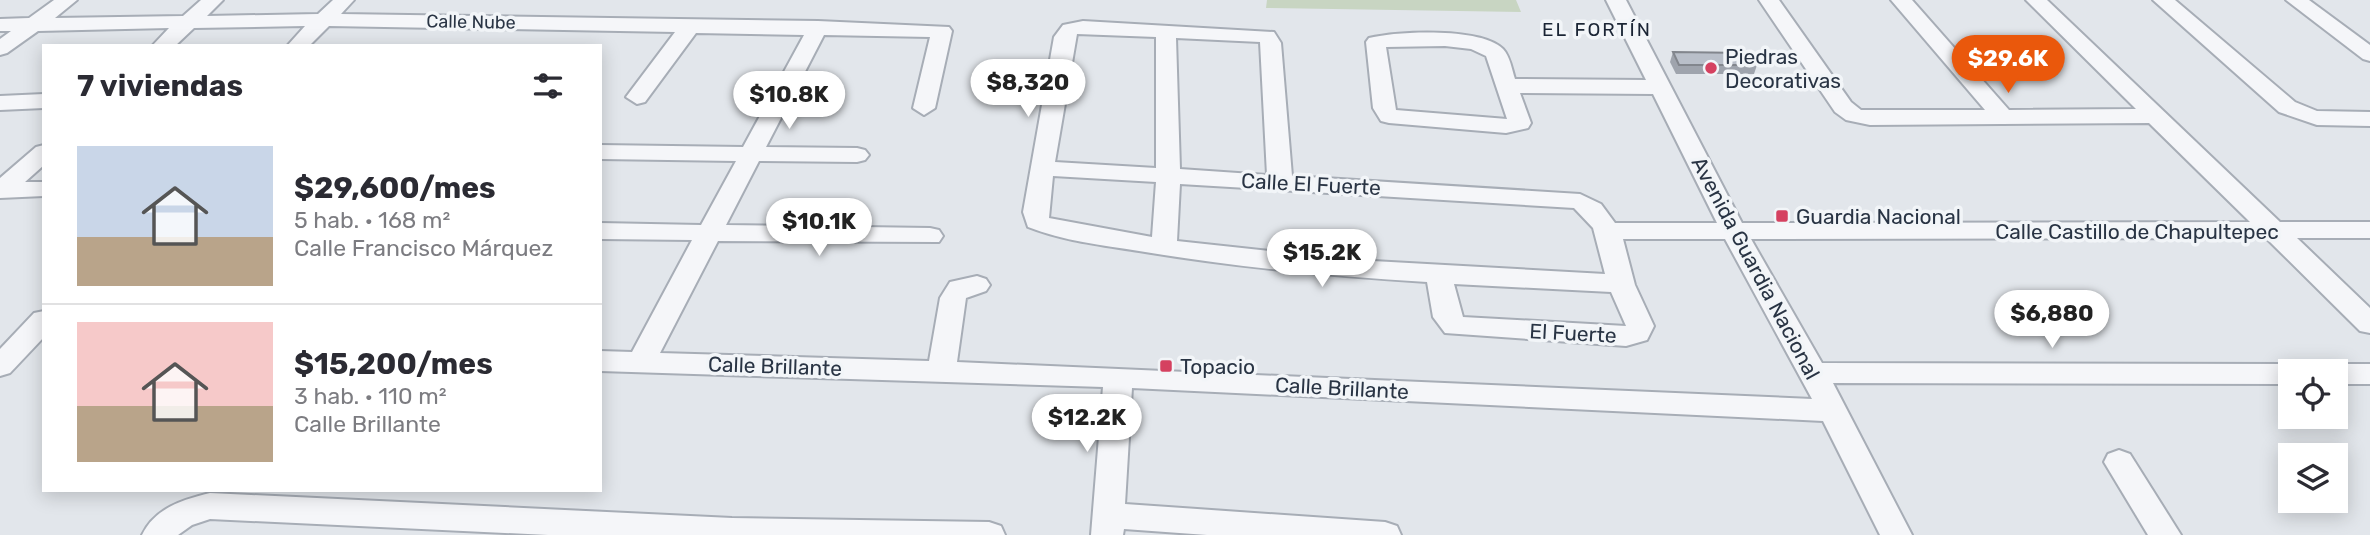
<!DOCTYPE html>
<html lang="es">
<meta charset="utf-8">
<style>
body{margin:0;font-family:Rubik,sans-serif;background:#f2f2f3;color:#2b2b33;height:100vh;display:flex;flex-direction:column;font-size:26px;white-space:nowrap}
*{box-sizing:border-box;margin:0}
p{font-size:23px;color:#7c7c81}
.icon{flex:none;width:38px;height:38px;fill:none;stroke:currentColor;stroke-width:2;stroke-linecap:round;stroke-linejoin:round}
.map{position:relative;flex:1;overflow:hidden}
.panel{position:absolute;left:42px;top:44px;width:560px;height:448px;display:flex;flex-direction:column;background:#fff;border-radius:0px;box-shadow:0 4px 18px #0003}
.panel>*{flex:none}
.tools{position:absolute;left:2278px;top:359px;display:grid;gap:14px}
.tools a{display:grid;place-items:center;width:70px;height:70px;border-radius:0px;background:#fff;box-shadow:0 4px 18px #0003;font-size:35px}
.price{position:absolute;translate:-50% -60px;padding:0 16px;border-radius:24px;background:#fff;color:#222;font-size:23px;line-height:46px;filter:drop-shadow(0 2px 4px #0008)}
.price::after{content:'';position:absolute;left:50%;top:42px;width:21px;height:16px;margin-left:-10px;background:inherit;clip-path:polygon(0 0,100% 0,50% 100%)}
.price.selected{background:#ea580c;color:#fff}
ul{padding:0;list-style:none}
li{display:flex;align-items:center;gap:21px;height:175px;padding:0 35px}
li+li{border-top:2px solid #e1e1e2}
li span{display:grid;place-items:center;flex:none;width:196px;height:140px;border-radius:0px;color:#555}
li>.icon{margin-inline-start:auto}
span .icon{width:84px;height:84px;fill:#fffc;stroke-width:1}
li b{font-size:30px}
h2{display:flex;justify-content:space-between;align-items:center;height:84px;padding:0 35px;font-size:30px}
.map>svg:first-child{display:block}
.green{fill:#c8d5c2}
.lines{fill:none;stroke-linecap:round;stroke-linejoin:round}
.minor-casing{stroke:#a7adb6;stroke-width:4}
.minor{fill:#f5f6f9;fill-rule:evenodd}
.wall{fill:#9fa4ad}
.building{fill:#b9bfc9;stroke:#82868d;stroke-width:2}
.poi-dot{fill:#d54160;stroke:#f2f5f8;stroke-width:2.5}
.labels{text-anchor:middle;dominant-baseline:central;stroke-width:7;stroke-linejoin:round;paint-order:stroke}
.far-street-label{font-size:18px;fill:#293444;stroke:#f2f5f8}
.far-neighbourhood-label{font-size:19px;letter-spacing:2px;fill:#1b2535;stroke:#f2f5f8}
.poi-label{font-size:21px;fill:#293444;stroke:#f2f5f8;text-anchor:start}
.street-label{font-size:21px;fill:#293444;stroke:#f2f5f8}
</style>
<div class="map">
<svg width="2370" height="535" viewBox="0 0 2370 535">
<rect width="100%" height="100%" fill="#e2e6eb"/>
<polygon class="green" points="1267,0 1516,0 1521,12 1266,8"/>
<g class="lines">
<defs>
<g id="minor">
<path d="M54 0H77L55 18 183 16 201 0H223L207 16 318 14 333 0H354L341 14 818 21 949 27 952 31 935 108 924 115 913 108 930 37 824 35 766 147 857 148 865 150 869 155 865 160 857 162 759 161 726 225 930 228 939 230 943 236 939 242 718 241 660 353 929 361 940 298 950 282 977 276 986 279 990 285 986 291 966 298 957 362 1812 399 1725 239H1623L1635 285 1654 326 1647 340 1626 346 1445 333 1433 317 1427 282C1330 276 1234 267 1139 251 1102 245 1063 241 1028 227L1023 212 1054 37 1063 25 1083 21 1274 32 1281 43 1292 176 1580 194 1601 204 1615 223H1717L1653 94 1520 93 1531 123 1528 128 1506 133 1389 123 1381 121 1373 108 1366 42 1369 38C1396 31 1482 27 1503 49 1510 56 1512 70 1515 79L1646 80 1606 0H1626L1742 223 2250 222 2149 123 1870 125 1846 120 1835 112 1759 0H1779L1851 102 1861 110H1985L1891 0H1912L2009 110 2136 109 2026 0H2047L2280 222H2370V238H2297L2370 308V333L2360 331 2266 238 1751 239 1822 363 2291 364 2304 371H2291V384L1833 383 1912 535H1880L1823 421 1132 388 1125 504 1385 522 1397 526 1401 535H1207L1124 529 1123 535H1091L1103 387 600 371V351L632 352 692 240 600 239V223L701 225 736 161 600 159V145L743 147 804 35 696 33 645 102 637 104 626 97 675 32 329 26 309 46H287L305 26 194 28 175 46H152L169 28 38 31 7 53 0 55V39L11 31H0V19L29 18ZM1077 34 1156 37V168L1055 162ZM1176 38 1260 42 1267 175 1180 169ZM1445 46 1471 49 1486 56 1507 119 1396 110 1386 47ZM1053 176 1156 182 1152 237 1049 218ZM1180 184 1574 208 1593 228 1605 274 1355 260 1177 241ZM1454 284 1611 292 1626 326 1463 317Z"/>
<polygon points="2153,0 2175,0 2295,102 2317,111 2370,112 2370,126 2317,125 2279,112"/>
<polygon points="2286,0 2309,0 2370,45 2370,61 2363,59"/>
<polygon points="44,94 44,108 0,110 0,96"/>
<polygon points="44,145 44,165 25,182 44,182 44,196 0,198 0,178 36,147"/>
<polygon points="44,311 44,337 10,373 0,376 0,349 34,313"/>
<polygon points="2336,364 2370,364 2370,384 2336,384 2336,371 2323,371"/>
<polygon points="2119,450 2130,454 2181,535 2148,535 2104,462 2108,454"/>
<path d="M210 493 732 518 989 522 1001 526 1005 535H548L210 519 192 525 178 535H142C155 508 182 500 210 493Z"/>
</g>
</defs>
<use href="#minor" class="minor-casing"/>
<use href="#minor" class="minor"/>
</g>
<polygon class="wall" points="1673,52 1757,65 1754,74 1676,74 1670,62"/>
<polygon class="building" points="1673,52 1748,53 1757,65 1679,65"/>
<g class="poi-dot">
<circle cx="1711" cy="68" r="7"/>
<rect x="1775" y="209" width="14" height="14" rx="3.5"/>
<rect x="1159" y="359" width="14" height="14" rx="3.5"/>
</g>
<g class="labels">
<g class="far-street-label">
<text transform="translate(471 22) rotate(1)">Calle Nube</text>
</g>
<g class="far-neighbourhood-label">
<text x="1597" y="29">EL FORTÍN</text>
</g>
<g class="poi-label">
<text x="1725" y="56">Piedras<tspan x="1725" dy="24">Decorativas</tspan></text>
<text x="1796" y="216">Guardia Nacional</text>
<text x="1180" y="366">Topacio</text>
</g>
<g class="street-label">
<text transform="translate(1311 184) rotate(3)">Calle El Fuerte</text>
<text x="2137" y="231">Calle Castillo de Chapultepec</text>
<text transform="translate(1756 268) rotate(62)">Avenida Guardia Nacional</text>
<text transform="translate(1573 333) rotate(3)">El Fuerte</text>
<text transform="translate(775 366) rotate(2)">Calle Brillante</text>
<text transform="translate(1342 388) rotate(3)">Calle Brillante</text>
</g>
</g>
</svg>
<div class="tools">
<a><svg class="icon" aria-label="locate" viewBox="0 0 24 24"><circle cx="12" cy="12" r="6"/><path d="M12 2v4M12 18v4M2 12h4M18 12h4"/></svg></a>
<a><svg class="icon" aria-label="layers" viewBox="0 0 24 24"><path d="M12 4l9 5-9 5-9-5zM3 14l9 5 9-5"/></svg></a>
</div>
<b class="price selected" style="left:2008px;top:95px">$29.6K</b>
<b class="price" style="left:1028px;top:119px">$8,320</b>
<b class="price" style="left:789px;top:131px">$10.8K</b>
<b class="price" style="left:819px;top:258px">$10.1K</b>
<b class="price" style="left:1322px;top:289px">$15.2K</b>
<b class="price" style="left:2052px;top:350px">$6,880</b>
<b class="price" style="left:1087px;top:454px">$12.2K</b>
<section class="panel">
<h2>7 viviendas<svg class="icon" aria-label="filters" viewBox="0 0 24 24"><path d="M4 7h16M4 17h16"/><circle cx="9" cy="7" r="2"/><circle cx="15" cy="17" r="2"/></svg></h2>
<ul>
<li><span style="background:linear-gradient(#c9d6e8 65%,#b9a48a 0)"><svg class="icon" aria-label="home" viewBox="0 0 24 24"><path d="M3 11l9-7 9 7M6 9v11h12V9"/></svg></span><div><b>$29,600/mes</b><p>5 hab. · 168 m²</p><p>Calle Francisco Márquez</p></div></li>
<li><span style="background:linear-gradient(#f6c9c9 60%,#b9a48a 0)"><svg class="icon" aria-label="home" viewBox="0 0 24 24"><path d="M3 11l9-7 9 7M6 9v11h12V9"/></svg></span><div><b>$15,200/mes</b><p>3 hab. · 110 m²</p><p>Calle Brillante</p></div></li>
</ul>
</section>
</div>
